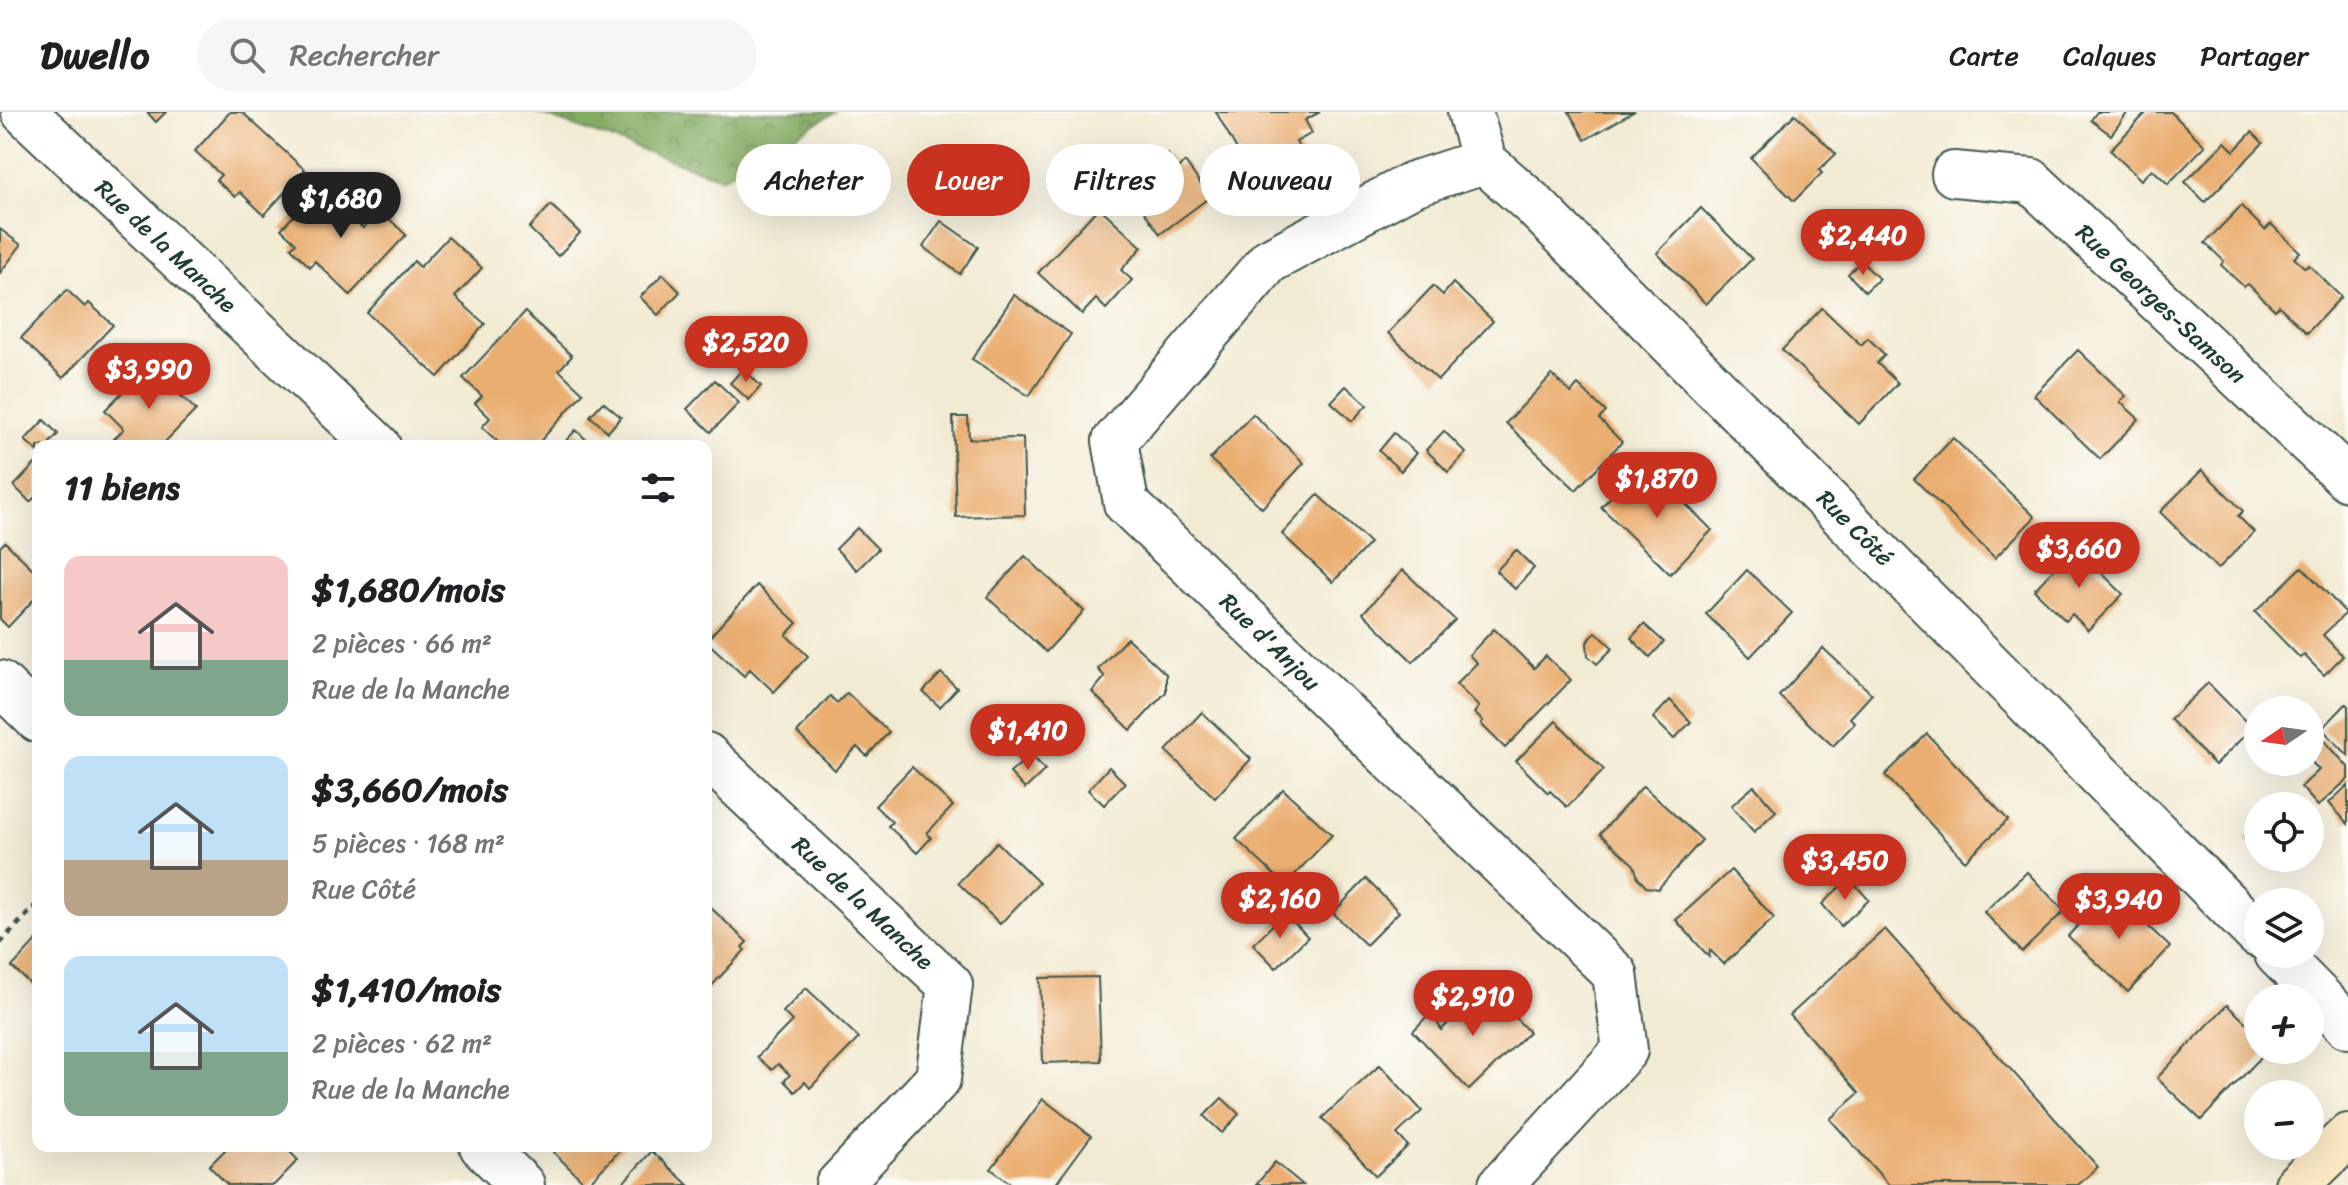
<!DOCTYPE html>
<html lang="fr">
<meta charset="utf-8">
<style>
body{margin:0;font-family:Sriracha,sans-serif;background:#f6f6f6;color:#202124;height:100vh;display:flex;flex-direction:column;font-size:30px;white-space:nowrap}
*{box-sizing:border-box;margin:0}
p{font-size:26px;color:#757577}
.icon{flex:none;width:44px;height:44px;fill:none;stroke:currentColor;stroke-width:2;stroke-linecap:round;stroke-linejoin:round}
.map{position:relative;flex:1;overflow:hidden}
.panel{position:absolute;left:32px;top:328px;width:680px;height:712px;display:flex;flex-direction:column;background:#fff;border-radius:16px;box-shadow:0 8px 32px #0002}
.panel>*{flex:none}
.banner{position:absolute;left:736px;top:32px;width:760px;height:72px;display:flex;gap:16px}
.needle{width:52px;rotate:257deg}
.fabs{position:absolute;left:2244px;top:584px;display:grid;gap:16px}
.fabs a{display:grid;place-items:center;width:80px;height:80px;border-radius:50%;background:#fff;box-shadow:0 8px 32px #0002;font-size:40px}
.price{position:absolute;translate:-50% -68px;padding:0 18px;border-radius:28px;background:#c8321e;color:#fff;font-size:26px;line-height:52px;filter:drop-shadow(0 2px 4px #0008)}
.price::after{content:'';position:absolute;left:50%;top:48px;width:24px;height:18px;margin-left:-12px;background:inherit;clip-path:polygon(0 0,100% 0,50% 100%)}
.price.active{background:#222;color:#fff}
ul{padding:0;list-style:none}
li{display:flex;align-items:center;gap:24px;height:200px;padding:0 32px}
li span{display:grid;place-items:center;flex:none;width:224px;height:160px;border-radius:16px;color:#555}
li>.icon{margin-inline-start:auto}
span .icon{width:96px;height:96px;fill:#fffc;stroke-width:1}
li b{font-size:34px}
h2{display:flex;justify-content:space-between;align-items:center;height:96px;padding:0 32px;font-size:34px}
.pill{padding:0 28px;border-radius:36px;background:#fff;box-shadow:0 8px 32px #0002;font-size:28px;line-height:72px}
.pill.active{background:#c8321e;color:#fff}
header{display:flex;align-items:center;gap:48px;box-sizing:border-box;height:112px;padding:0 40px;background:#fff;border-bottom:2px solid #e0e0e0}
header strong{font-size:38px}
nav{display:flex;gap:44px;margin-inline-start:auto;font-size:28px}
.search{width:560px;height:72px;background:#f6f6f6;display:flex;align-items:center;gap:20px;box-sizing:border-box;padding:0 28px;border-radius:44px;color:#757577;font-size:30px}
.map>svg:first-child{display:block}
.forest{fill:url(#forest-crowns);stroke:#52744b;stroke-width:2}
.building{fill:#eaae71}
.lines{fill:none;stroke-linecap:round;stroke-linejoin:round}
.minor-casing{stroke:#3f574c;stroke-width:48}
.secondary-casing{stroke:#3f574c;stroke-width:48}
.path{stroke:#3f574c;stroke-width:5;stroke-dasharray:6 6;stroke-linecap:butt}
.minor{stroke:#fff;stroke-width:44}
.secondary{stroke:#fae7c3;stroke-width:44}
.labels{text-anchor:middle;dominant-baseline:central;stroke-width:8;stroke-linejoin:round;paint-order:stroke}
.street-label{font-size:24px;fill:#1f3d34;stroke:#fdfcf7}
</style>
<header>
<strong>Dwello</strong>
<div class="search"><svg class="icon" aria-label="search" viewBox="0 0 24 24"><circle cx="10" cy="10" r="6"/><path d="M15 15l6 6"/></svg>Rechercher</div>
<nav><a>Carte</a><a>Calques</a><a>Partager</a></nav>
</header>
<div class="map">
<svg width="2348" height="1073" viewBox="0 0 2348 1073">
<defs>
<pattern id="forest-crowns" width="20" height="18" patternUnits="userSpaceOnUse" patternTransform="scale(2)"><rect width="20" height="18" fill="#84ab62"/><path d="M2 6a3 3 0 1 1 6 0M12 15a3 3 0 1 1 6 0" fill="none" stroke="#6b8c52"/></pattern>
</defs>
<rect width="100%" height="100%" fill="#fdfcf7"/>
<filter id="ink" filterUnits="userSpaceOnUse"><feTurbulence type="fractalNoise" baseFrequency=".0125" numOctaves="2"/><feDisplacementMap in="SourceGraphic" scale="16" xChannelSelector="R" yChannelSelector="G"/><feConvolveMatrix kernelMatrix="1 2 1 2 8 2 1 2 1" color-interpolation-filters="sRGB"/></filter>
<filter id="wash" filterUnits="userSpaceOnUse"><feTurbulence type="fractalNoise" baseFrequency=".006" numOctaves="4" result="noise"/><feDisplacementMap in="SourceGraphic" scale="32" xChannelSelector="R" yChannelSelector="G"/><feGaussianBlur stdDeviation="1.8" result="paint"/><feColorMatrix in="noise" values="0 0 0 0 0 0 0 0 0 0 0 0 0 0 0 0 0 1.4 0 .05"/><feComposite in="paint" operator="in"/></filter>
<g filter="url(#wash)">
<rect width="100%" height="100%" fill="#f2ebd4"/>
<polygon class="forest" points="534,0 835,0 722,66"/>
<g id="blocks">
<g class="building">
<polygon points="147,0 166,0 156,10"/>
<polygon points="230,0 242,0 305,58 264,103 240,80 235,85 216,68 221,63 195,39"/>
<polygon points="1216,0 1320,0 1305,8 1312,21 1296,30 1304,45 1287,55 1284,49 1253,66"/>
<polygon points="1569,0 1633,0 1585,28"/>
<polygon points="2097,0 2128,0 2111,23 2091,8"/>
<polygon points="2147,0 2171,0 2205,34 2168,72 2152,57 2141,68 2110,38"/>
<polygon points="1795,2 1836,42 1819,58 1822,61 1794,89 1751,46"/>
<polygon points="2252,20 2263,31 2205,90 2185,70 2225,30 2234,39"/>
<polygon points="1168,42 1178,56 1185,50 1210,85 1160,122 1125,73"/>
<polygon points="320,76 363,116 380,98 406,123 350,183 315,149 310,155 291,136 296,131 281,117"/>
<polygon points="551,93 580,121 558,144 529,116"/>
<polygon points="2241,94 2265,118 2271,112 2300,140 2294,146 2305,156 2309,153 2341,185 2307,221 2279,194 2275,198 2248,172 2244,175 2221,153 2224,149 2205,131"/>
<polygon points="1099,95 1142,135 1121,158 1132,168 1106,197 1096,187 1082,202 1038,161"/>
<polygon points="1701,96 1752,147 1706,192 1657,141"/>
<polygon points="941,109 978,135 960,162 923,135"/>
<polygon points="0,117 21,133 0,161"/>
<polygon points="448,125 482,156 455,185 485,212 438,265 367,201 414,149 420,155"/>
<polygon points="1861,149 1879,167 1865,180 1848,162"/>
<polygon points="663,162 680,180 658,203 640,185"/>
<polygon points="1453,171 1493,209 1438,268 1388,221 1433,174 1443,183"/>
<polygon points="67,178 85,195 89,191 113,213 63,266 21,226"/>
<polygon points="1014,183 1071,222 1029,284 972,247"/>
<polygon points="1822,196 1861,233 1868,226 1885,243 1877,251 1898,271 1859,312 1782,238"/>
<polygon points="525,200 572,244 559,258 583,281 536,334 502,334 482,315 490,306 475,291 482,284 463,266"/>
<polygon points="2078,238 2126,284 2120,290 2139,307 2100,347 2034,283"/>
<polygon points="149,253 196,298 161,334 111,334 109,332 124,317 105,298"/>
<polygon points="743,257 761,274 749,288 730,271"/>
<polygon points="1552,263 1571,281 1578,273 1606,300 1599,307 1622,330 1576,378 1506,311"/>
<polygon points="715,268 739,291 711,320 687,297"/>
<polygon points="1346,274 1367,293 1352,309 1331,290"/>
<polygon points="603,290 621,305 608,320 590,304"/>
<polygon points="1253,302 1304,351 1262,396 1210,347"/>
<polygon points="953,305 968,305 969,327 1023,326 1025,403 956,405"/>
<polygon points="44,308 58,322 47,334 38,334 38,340 25,328"/>
<polygon points="576,318 593,334 561,334"/>
<polygon points="1444,319 1466,341 1448,360 1426,338"/>
<polygon points="1394,321 1416,341 1401,359 1379,339"/>
<polygon points="1953,326 2035,405 1995,446 1914,367"/>
<polygon points="36,351 38,382 30,390 14,374"/>
<polygon points="2202,358 2243,399 2238,404 2254,420 2218,457 2160,400"/>
<polygon points="1636,359 1654,375 1661,368 1712,418 1670,462 1601,395"/>
<polygon points="1318,383 1370,431 1333,470 1282,422"/>
<polygon points="857,416 878,437 857,458 836,437"/>
<polygon points="5,430 38,462 38,483 8,515 0,507 0,435"/>
<polygon points="2075,435 2123,482 2088,518 2072,502 2066,509 2034,478"/>
<polygon points="1516,438 1534,456 1515,477 1496,459"/>
<polygon points="1025,444 1084,499 1046,540 987,485"/>
<polygon points="2302,455 2346,501 2323,523 2343,544 2324,563 2304,543 2300,546 2255,500"/>
<polygon points="1403,458 1455,508 1413,550 1363,501"/>
<polygon points="1747,458 1792,501 1750,545 1706,502"/>
<polygon points="757,473 797,511 786,523 808,544 774,580 750,557 744,564 706,529"/>
<polygon points="1644,512 1664,530 1650,545 1631,526"/>
<polygon points="1494,517 1534,556 1546,544 1571,568 1505,636 1481,612 1483,609 1474,601 1479,595 1456,572 1477,551 1469,543"/>
<polygon points="1596,520 1613,536 1597,552 1588,544 1587,530"/>
<polygon points="1127,526 1166,562 1166,580 1131,618 1092,580 1105,565 1098,557"/>
<polygon points="1823,536 1872,582 1850,606 1855,611 1833,634 1779,584"/>
<polygon points="941,561 957,576 940,595 923,580"/>
<polygon points="2208,571 2252,616 2215,653 2170,607"/>
<polygon points="847,581 889,620 867,644 857,635 835,658 797,621 830,584 837,591"/>
<polygon points="1670,588 1691,610 1674,627 1653,606"/>
<polygon points="2346,592 2348,594 2348,643 2322,617"/>
<polygon points="1202,600 1251,647 1215,686 1166,639"/>
<polygon points="1556,609 1604,658 1567,695 1550,679 1548,681 1516,649"/>
<polygon points="1927,622 2008,708 1965,749 1885,663"/>
<polygon points="2323,627 2348,655 2348,667 2318,694 2301,675 2319,658 2310,648 2310,639"/>
<polygon points="1031,642 1045,658 1025,677 1010,661"/>
<polygon points="912,655 953,694 927,721 931,726 917,741 888,714 892,710 875,694"/>
<polygon points="1109,655 1125,671 1104,693 1088,678"/>
<polygon points="2348,673 2348,712 2329,691"/>
<polygon points="1643,674 1702,728 1658,777 1646,775 1638,766 1634,753 1600,722"/>
<polygon points="1754,674 1776,699 1754,720 1731,694"/>
<polygon points="1283,677 1332,723 1285,773 1236,727"/>
<polygon points="2258,714 2258,742 2244,726"/>
<polygon points="997,730 1039,771 1000,812 958,771"/>
<polygon points="1731,758 1774,806 1724,852 1710,838 1709,845 1676,808"/>
<polygon points="2027,760 2064,799 2022,840 1984,800"/>
<polygon points="1849,766 1869,788 1841,814 1822,792"/>
<polygon points="1366,767 1399,800 1366,833 1333,801"/>
<polygon points="2110,778 2170,835 2128,880 2068,824"/>
<polygon points="709,794 747,830 742,835 745,838 706,880 706,797"/>
<polygon points="1285,801 1308,825 1276,856 1253,832"/>
<polygon points="1885,817 2098,1055 2078,1073 1889,1073 1830,1007 1859,981 1790,903"/>
<polygon points="38,827 38,879 12,855"/>
<polygon points="1098,865 1101,949 1043,951 1040,866"/>
<polygon points="1486,875 1529,920 1469,978 1413,919 1432,899 1441,918"/>
<polygon points="806,876 859,926 810,976 805,970 795,980 784,969 790,963 778,952 772,958 757,945 792,909 783,900"/>
<polygon points="2227,893 2258,922 2258,938 2268,938 2201,1008 2157,966"/>
<polygon points="1380,953 1422,999 1397,1022 1408,1034 1376,1064 1322,1006"/>
<polygon points="1222,986 1239,1002 1222,1021 1204,1004"/>
<polygon points="1043,987 1091,1024 1055,1073 1013,1073 991,1057"/>
<polygon points="229,1034 284,1034 298,1048 274,1073 228,1073 209,1054"/>
<polygon points="547,1034 624,1034 587,1073"/>
<polygon points="652,1039 688,1073 621,1073"/>
<polygon points="1275,1050 1303,1073 1256,1073"/>
</g>
</g>
</g>
<g filter="url(#ink)">
<use href="#blocks" fill-opacity="0" stroke="#3f574c" stroke-width="2"/>
<g class="lines">
<defs>
<g id="minor">
<polyline points="24,0 378,334"/>
<polyline points="1470,0 1484,49 1534,93 2258,823"/>
<polyline points="1484,49 1413,72 1269,149 1115,329 1126,391 1615,862 1625,938 1501,1073"/>
<polyline points="1954,62 2031,69 2348,367"/>
<polyline points="0,571 38,608"/>
<polyline points="706,643 950,873 938,967 838,1073"/>
<polyline points="2277,842 2348,914"/>
<polyline points="482,1034 522,1073"/>
</g>
<polyline id="secondary" points="2297,1073 2348,1024"/>
</defs>
<use href="#minor" class="minor-casing"/>
<use href="#secondary" class="secondary-casing"/>
<polyline class="path" points="0,831 38,791"/>
<use href="#minor" class="minor"/>
<use href="#secondary" class="secondary"/>
</g>
</g>
<g class="labels">
<g class="street-label">
<text transform="translate(166 134) rotate(43)">Rue de la Manche</text>
<text transform="translate(2161 192) rotate(43)">Rue Georges-Samson</text>
<text transform="translate(1855 416) rotate(45)">Rue Côté</text>
<text transform="translate(1270 530) rotate(44)">Rue d'Anjou</text>
<text transform="translate(863 791) rotate(43)">Rue de la Manche</text>
</g>
</g>
</svg>
<div class="fabs">
<a><svg class="needle" viewBox="-14 -14 28 28"><path d="M0-13l5 13h-10z" fill="#e53935"/><path d="M0 13l5-13h-10z" fill="#757577"/></svg></a>
<a><svg class="icon" aria-label="locate" viewBox="0 0 24 24"><circle cx="12" cy="12" r="6"/><path d="M12 2v4M12 18v4M2 12h4M18 12h4"/></svg></a>
<a><svg class="icon" aria-label="layers" viewBox="0 0 24 24"><path d="M12 4l9 5-9 5-9-5zM3 14l9 5 9-5"/></svg></a>
<a>+</a>
<a>−</a>
</div>
<b class="price active" style="left:341px;top:128px">$1,680</b>
<b class="price" style="left:1863px;top:165px">$2,440</b>
<b class="price" style="left:746px;top:272px">$2,520</b>
<b class="price" style="left:149px;top:299px">$3,990</b>
<b class="price" style="left:1657px;top:408px">$1,870</b>
<b class="price" style="left:2079px;top:478px">$3,660</b>
<b class="price" style="left:1028px;top:660px">$1,410</b>
<b class="price" style="left:1845px;top:790px">$3,450</b>
<b class="price" style="left:1280px;top:828px">$2,160</b>
<b class="price" style="left:2119px;top:829px">$3,940</b>
<b class="price" style="left:1473px;top:926px">$2,910</b>
<div class="banner">
<a class="pill">Acheter</a>
<a class="pill active">Louer</a>
<a class="pill">Filtres</a>
<a class="pill">Nouveau</a>
</div>
<section class="panel">
<h2>11 biens<svg class="icon" aria-label="filters" viewBox="0 0 24 24"><path d="M4 7h16M4 17h16"/><circle cx="9" cy="7" r="2"/><circle cx="15" cy="17" r="2"/></svg></h2>
<ul>
<li><span style="background:linear-gradient(#f6c9c9 65%,#7fa58c 0)"><svg class="icon" aria-label="home" viewBox="0 0 24 24"><path d="M3 11l9-7 9 7M6 9v11h12V9"/></svg></span><div><b>$1,680/mois</b><p>2 pièces · 66 m²</p><p>Rue de la Manche</p></div></li>
<li><span style="background:linear-gradient(#bfe0f5 65%,#b9a48a 0)"><svg class="icon" aria-label="home" viewBox="0 0 24 24"><path d="M3 11l9-7 9 7M6 9v11h12V9"/></svg></span><div><b>$3,660/mois</b><p>5 pièces · 168 m²</p><p>Rue Côté</p></div></li>
<li><span style="background:linear-gradient(#bfe0f5 60%,#7fa58c 0)"><svg class="icon" aria-label="home" viewBox="0 0 24 24"><path d="M3 11l9-7 9 7M6 9v11h12V9"/></svg></span><div><b>$1,410/mois</b><p>2 pièces · 62 m²</p><p>Rue de la Manche</p></div></li>
</ul>
</section>
</div>
